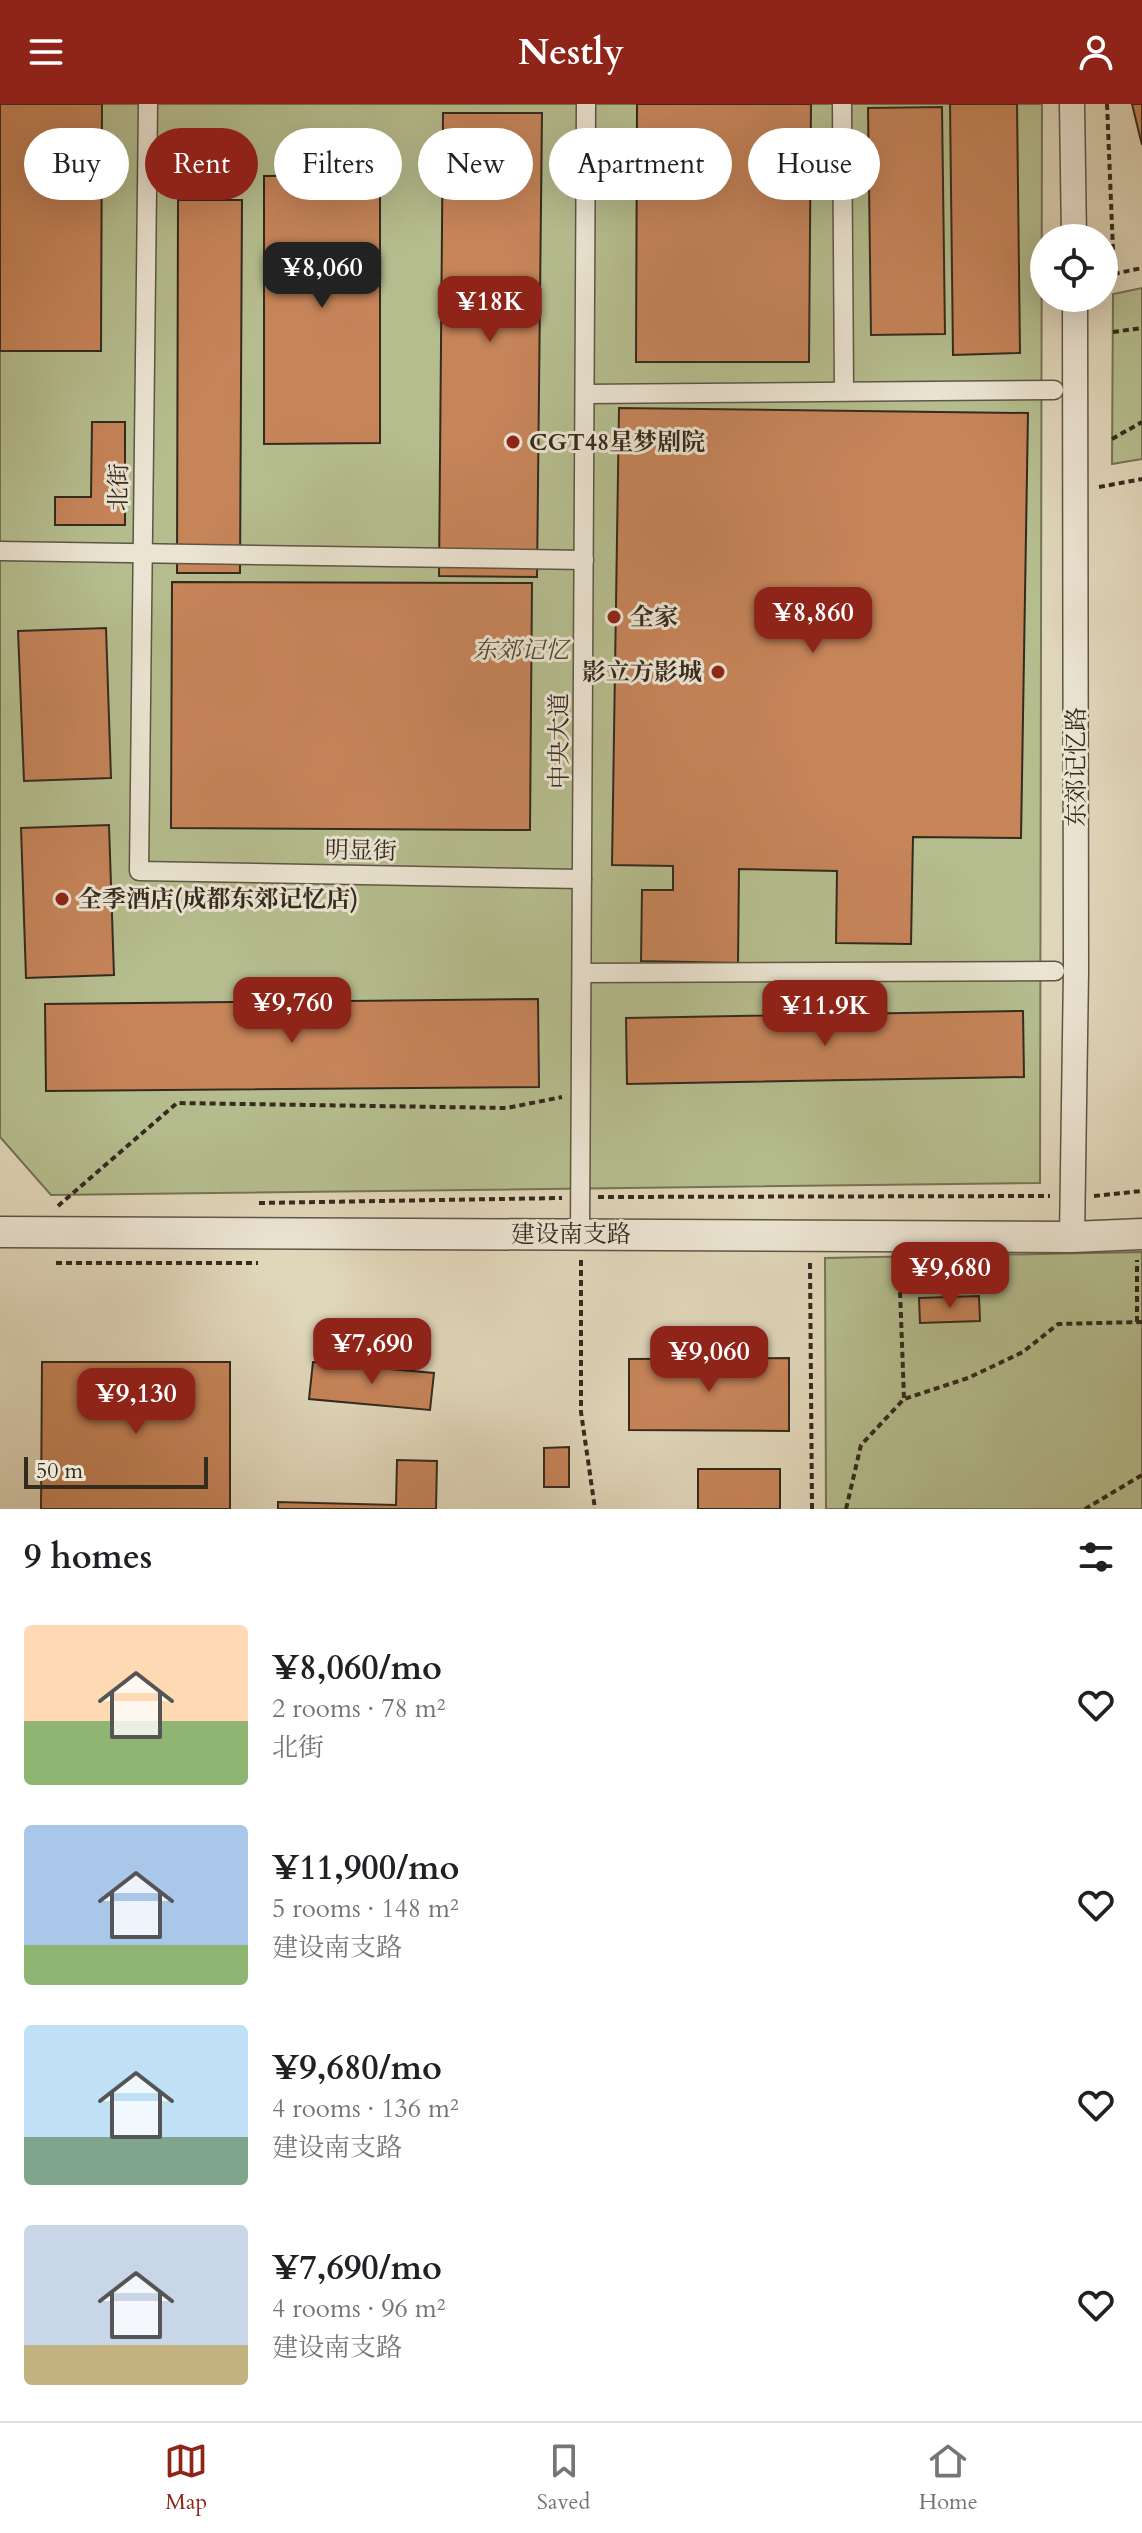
<!DOCTYPE html>
<meta charset="utf-8">
<style>
body{margin:0;font-family:Cardo,"Noto Serif SC",serif;background:#f6f6f6;color:#202124;height:100vh;display:flex;flex-direction:column;font-size:30px;white-space:nowrap}
*{box-sizing:border-box;margin:0}
p{font-size:26px;color:#757577}
.icon{flex:none;width:44px;height:44px;fill:none;stroke:currentColor;stroke-width:2;stroke-linecap:round;stroke-linejoin:round}
.map{position:relative;height:1405px;overflow:hidden}
.panel{display:flex;flex-direction:column;background:#fff;flex:1}
.panel>*{flex:none}
.guide{position:absolute;left:24px;top:24px;width:1094px;height:72px;display:flex;gap:16px}
.tools{position:absolute;left:1030px;top:120px;display:grid;gap:16px}
.tools a{display:grid;place-items:center;width:88px;height:88px;border-radius:50%;background:#fff;box-shadow:0 8px 32px #0002;font-size:40px}
.scale{position:absolute;left:24px;bottom:20px;width:184px;box-sizing:border-box;padding-left:8px;border:4px solid #342a1e;border-top:0;font-size:22px;line-height:28px;white-space:nowrap;color:#342a1e;-webkit-text-stroke:6px #ebe4d2;paint-order:stroke}
.price{position:absolute;translate:-50% -68px;padding:0 18px;border-radius:16px;background:#8f2418;color:#fff;font-size:26px;line-height:52px;filter:drop-shadow(0 2px 4px #0008)}
.price::after{content:'';position:absolute;left:50%;top:48px;width:24px;height:18px;margin-left:-12px;background:inherit;clip-path:polygon(0 0,100% 0,50% 100%)}
.price.selected{background:#222;color:#fff}
ul{padding:0;list-style:none}
li{display:flex;align-items:center;gap:24px;height:200px;padding:0 24px}
li span{display:grid;place-items:center;flex:none;width:224px;height:160px;border-radius:8px;color:#555}
li>.icon{margin-inline-start:auto}
span .icon{width:96px;height:96px;fill:#fffc;stroke-width:1}
li b{font-size:34px}
h2{display:flex;justify-content:space-between;align-items:center;height:96px;padding:0 24px;font-size:34px}
.chip{padding:0 28px;border-radius:36px;background:#fff;box-shadow:0 8px 32px #0002;font-size:28px;line-height:72px}
.chip.selected{background:#8f2418;color:#fff}
header{display:flex;justify-content:space-between;align-items:center;height:104px;padding:0 24px;background:#8f2418;color:#fff;font-size:36px;font-weight:600}
.tab-bar{display:flex;justify-content:space-around;align-items:center;height:112px;border-top:2px solid #e0e0e0;background:#fff;font-size:22px;color:#757577}
.tab-bar a{display:grid;justify-items:center;gap:4px}
.tab-bar .selected{color:#8f2418}
.map>svg:first-child{display:block}
.green{fill:#b5bd8e;stroke:#747456;stroke-width:2}
.building{fill:#c68459;stroke:#342a1e;stroke-width:2}
.lines{fill:none;stroke-linecap:round;stroke-linejoin:round}
.pedestrian-casing{stroke:#5f5545;stroke-width:21}
.minor-casing{stroke:#5f5545;stroke-width:27}
.tertiary-casing{stroke:#5f5545;stroke-width:33}
.path{stroke:#342a1e;stroke-width:4;stroke-dasharray:6 4;stroke-linecap:butt}
.pedestrian{stroke:#ebe4d2;stroke-width:18}
.minor{stroke:#ebe4d2;stroke-width:24}
.tertiary{stroke:#ebe4d2;stroke-width:30}
.poi-dot{fill:#8f2418;stroke:#ebe4d2;stroke-width:3}
.labels{text-anchor:middle;dominant-baseline:central;stroke-width:6;stroke-linejoin:round;paint-order:stroke}
.poi-label{font-size:24px;font-weight:bold;fill:#342a1e;stroke:#ebe4d2;text-anchor:start}
.street-label{font-size:24px;fill:#342a1e;stroke:#ebe4d2}
.park-label{font-size:24px;font-style:italic;fill:#4e4734;stroke:#ebe4d2}
</style>
<header><svg class="icon" aria-label="menu" viewBox="0 0 24 24"><path d="M4 6h16M4 12h16M4 18h16"/></svg>Nestly<svg class="icon" aria-label="person" viewBox="0 0 24 24"><circle cx="12" cy="8" r="4"/><path d="M4 21q1-7 8-7t8 7"/></svg></header>
<div class="map">
<svg width="1142" height="1405" viewBox="0 0 1142 1405">
<rect width="100%" height="100%" fill="#e0d6b9"/>
<filter id="stains"><feTurbulence type="fractalNoise" baseFrequency=".0025" numOctaves="4"/><feColorMatrix values="0 0 0 0 .2 0 0 0 0 .09 0 0 0 0 .02 0 0 0 .5 -.17"/></filter>
<radialGradient id="worn" r=".72"><stop offset=".6" stop-color="#630" stop-opacity="0"/><stop offset="1" stop-color="#630" stop-opacity=".3"/></radialGradient>
<g class="green">
<polygon points="0,0 1042,0 1040,1079 51,1091 0,1033"/>
<polygon points="1142,184 1142,355 1112,360 1113,190"/>
<polygon points="1142,1148 1142,1405 826,1405 825,1154"/>
</g>
<g class="building">
<polygon points="0,0 102,0 101,247 0,247"/>
<polygon points="637,0 811,0 809,258 636,258"/>
<polygon points="950,0 1017,0 1020,249 953,251"/>
<polygon points="1132,0 1142,0 1142,41"/>
<polygon points="942,3 945,230 871,231 868,4"/>
<polygon points="443,9 542,9 537,473 439,472"/>
<polygon points="380,71 380,339 264,340 264,72"/>
<polygon points="178,96 242,96 240,469 177,469"/>
<polygon points="619,304 1028,309 1021,734 913,733 911,840 836,839 837,767 739,765 738,859 641,857 642,786 673,786 673,762 612,761"/>
<polygon points="92,318 125,318 125,421 55,421 55,393 91,393"/>
<polygon points="172,478 532,479 530,726 171,724"/>
<polygon points="106,524 111,674 24,677 18,527"/>
<polygon points="109,721 114,871 26,874 21,724"/>
<polygon points="538,895 539,983 46,987 45,900"/>
<polygon points="1023,907 1024,973 627,980 626,914"/>
<polygon points="979,1192 980,1217 920,1219 919,1194"/>
<polygon points="789,1254 789,1327 629,1326 629,1255"/>
<polygon points="42,1258 230,1258 230,1405 41,1405"/>
<polygon points="313,1258 434,1269 430,1306 309,1295"/>
<polygon points="569,1343 569,1383 544,1383 544,1344"/>
<polygon points="397,1356 437,1357 436,1405 278,1405 278,1398 396,1401"/>
<rect x="698" y="1365" width="82" height="40"/>
</g>
<g class="lines">
<defs>
<g id="pedestrian">
<polyline points="148,0 139,767 582,775"/>
<polyline points="842,0 844,287"/>
<polyline points="585,290 1054,286"/>
<polyline points="0,447 584,456"/>
<polyline points="582,869 1055,867"/>
<polyline points="580,1130 586,0"/>
</g>
<g id="minor">
<polyline points="1072,0 1074,134"/>
<polyline points="1072,1133 1076,868 1075,194"/>
</g>
<polyline id="tertiary" points="0,1128 1072,1133 1142,1130"/>
</defs>
<use href="#pedestrian" class="pedestrian-casing"/>
<use href="#minor" class="minor-casing"/>
<use href="#tertiary" class="tertiary-casing"/>
<g class="path">
<polyline points="1107,0 1114,170"/>
<polyline points="1104,172 1142,164"/>
<polyline points="1113,228 1142,224"/>
<polyline points="1112,335 1142,318"/>
<polyline points="1099,383 1142,375"/>
<polyline points="1094,1092 1142,1087"/>
<polyline points="598,1093 1050,1092"/>
<polyline points="259,1099 562,1094"/>
<polyline points="58,1102 177,999 507,1004 562,993"/>
<polyline points="581,1156 581,1308 595,1405"/>
<polyline points="899,1158 904,1295"/>
<polyline points="56,1159 258,1159"/>
<polyline points="810,1159 812,1405"/>
<polyline points="1137,1218 1137,1156"/>
<polyline points="846,1405 861,1341 904,1295 968,1274 1023,1248 1058,1220 1142,1218"/>
<polyline points="1085,1405 1142,1371"/>
</g>
<use href="#pedestrian" class="pedestrian"/>
<use href="#minor" class="minor"/>
<use href="#tertiary" class="tertiary"/>
</g>
<g class="poi-dot">
<circle cx="513" cy="338" r="8"/>
<circle cx="614" cy="513" r="8"/>
<circle cx="718" cy="568" r="8"/>
<circle cx="62" cy="795" r="8"/>
</g>
<g class="labels">
<g class="poi-label">
<text x="529" y="338">CGT48星梦剧院</text>
<text x="630" y="513">全家</text>
<text x="702" y="568" text-anchor="end">影立方影城</text>
<text x="78" y="795">全季酒店(成都东郊记忆店)</text>
</g>
<g class="street-label">
<text transform="translate(119 383) rotate(-89)">北街</text>
<text transform="translate(559 637) rotate(-90)">中央大道</text>
<text transform="translate(1076 663) rotate(-90)">东郊记忆路</text>
<text transform="translate(361 747) rotate(1)">明显街</text>
<text x="571" y="1130">建设南支路</text>
</g>
<g class="park-label">
<text x="521" y="546">东郊记忆</text>
</g>
</g>
<rect width="100%" height="100%" filter="url(#stains)"/>
<rect width="100%" height="100%" fill="url(#worn)"/>
</svg>
<div class="tools">
<a><svg class="icon" aria-label="locate" viewBox="0 0 24 24"><circle cx="12" cy="12" r="6"/><path d="M12 2v4M12 18v4M2 12h4M18 12h4"/></svg></a>
</div>
<div class="scale">50 m</div>
<b class="price selected" style="left:322px;top:206px">¥8,060</b>
<b class="price" style="left:490px;top:240px">¥18K</b>
<b class="price" style="left:813px;top:551px">¥8,860</b>
<b class="price" style="left:292px;top:941px">¥9,760</b>
<b class="price" style="left:825px;top:944px">¥11.9K</b>
<b class="price" style="left:950px;top:1206px">¥9,680</b>
<b class="price" style="left:372px;top:1282px">¥7,690</b>
<b class="price" style="left:709px;top:1290px">¥9,060</b>
<b class="price" style="left:136px;top:1332px">¥9,130</b>
<div class="guide">
<a class="chip">Buy</a>
<a class="chip selected">Rent</a>
<a class="chip">Filters</a>
<a class="chip">New</a>
<a class="chip">Apartment</a>
<a class="chip">House</a>
</div>
</div>
<section class="panel">
<h2>9 homes<svg class="icon" aria-label="filters" viewBox="0 0 24 24"><path d="M4 7h16M4 17h16"/><circle cx="9" cy="7" r="2"/><circle cx="15" cy="17" r="2"/></svg></h2>
<ul>
<li><span style="background:linear-gradient(#ffd9b3 60%,#8fb573 0)"><svg class="icon" aria-label="home" viewBox="0 0 24 24"><path d="M3 11l9-7 9 7M6 9v11h12V9"/></svg></span><div><b>¥8,060/mo</b><p>2 rooms · 78 m²</p><p>北街</p></div><svg class="icon" aria-label="heart" viewBox="0 0 24 24"><path d="M12 20l-8-8c-3-5 5-10 8-4 3-6 11-1 8 4z"/></svg></li>
<li><span style="background:linear-gradient(#a9c7e8 75%,#8fb573 0)"><svg class="icon" aria-label="home" viewBox="0 0 24 24"><path d="M3 11l9-7 9 7M6 9v11h12V9"/></svg></span><div><b>¥11,900/mo</b><p>5 rooms · 148 m²</p><p>建设南支路</p></div><svg class="icon" aria-label="heart" viewBox="0 0 24 24"><path d="M12 20l-8-8c-3-5 5-10 8-4 3-6 11-1 8 4z"/></svg></li>
<li><span style="background:linear-gradient(#bfe0f5 70%,#7fa58c 0)"><svg class="icon" aria-label="home" viewBox="0 0 24 24"><path d="M3 11l9-7 9 7M6 9v11h12V9"/></svg></span><div><b>¥9,680/mo</b><p>4 rooms · 136 m²</p><p>建设南支路</p></div><svg class="icon" aria-label="heart" viewBox="0 0 24 24"><path d="M12 20l-8-8c-3-5 5-10 8-4 3-6 11-1 8 4z"/></svg></li>
<li><span style="background:linear-gradient(#c9d6e8 75%,#c2b280 0)"><svg class="icon" aria-label="home" viewBox="0 0 24 24"><path d="M3 11l9-7 9 7M6 9v11h12V9"/></svg></span><div><b>¥7,690/mo</b><p>4 rooms · 96 m²</p><p>建设南支路</p></div><svg class="icon" aria-label="heart" viewBox="0 0 24 24"><path d="M12 20l-8-8c-3-5 5-10 8-4 3-6 11-1 8 4z"/></svg></li>
</ul>
</section>
<nav class="tab-bar">
<a class="selected"><svg class="icon" aria-label="map" viewBox="0 0 24 24"><path d="M3 6l6-2 6 2 6-2v14l-6 2-6-2-6 2zM9 4v14M15 6v14"/></svg>Map</a>
<a><svg class="icon" aria-label="saved" viewBox="0 0 24 24"><path d="M7 4h10v16l-5-4-5 4z"/></svg>Saved</a>
<a><svg class="icon" aria-label="home" viewBox="0 0 24 24"><path d="M3 11l9-7 9 7M6 9v11h12V9"/></svg>Home</a>
</nav>
